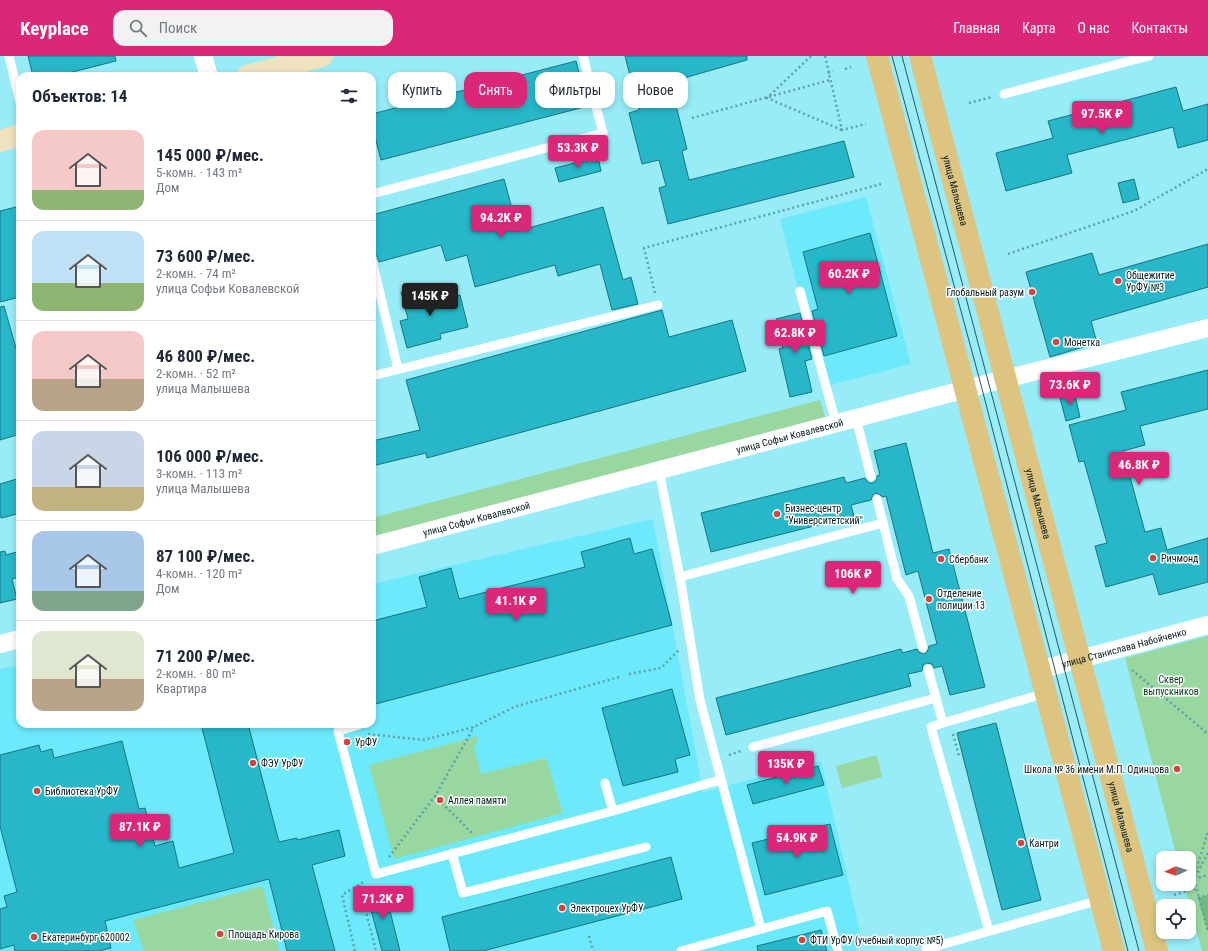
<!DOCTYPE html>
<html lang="ru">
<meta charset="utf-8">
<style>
body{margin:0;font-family:"Roboto Condensed",sans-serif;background:#f2f2f3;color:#1f2937;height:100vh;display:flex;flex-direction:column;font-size:15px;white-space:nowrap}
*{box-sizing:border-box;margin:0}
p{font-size:13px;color:#747a83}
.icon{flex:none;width:22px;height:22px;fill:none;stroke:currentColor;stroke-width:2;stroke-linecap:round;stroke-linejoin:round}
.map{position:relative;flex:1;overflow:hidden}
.side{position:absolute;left:16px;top:16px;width:360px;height:656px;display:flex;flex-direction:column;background:#fff;border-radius:12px;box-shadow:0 2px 6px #0003}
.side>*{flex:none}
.banner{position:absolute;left:388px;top:16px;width:380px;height:36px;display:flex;gap:8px}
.needle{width:26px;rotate:267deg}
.fabs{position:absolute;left:1156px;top:795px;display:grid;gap:8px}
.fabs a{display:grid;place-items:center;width:40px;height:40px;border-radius:8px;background:#fff;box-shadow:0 2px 6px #0003;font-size:20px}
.price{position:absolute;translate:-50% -34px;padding:0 9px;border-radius:4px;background:#db2777;color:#fff;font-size:13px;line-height:26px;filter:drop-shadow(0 1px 2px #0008)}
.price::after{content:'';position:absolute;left:50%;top:24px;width:12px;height:9px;margin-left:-6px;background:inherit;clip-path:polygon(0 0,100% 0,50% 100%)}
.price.current{background:#222;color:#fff}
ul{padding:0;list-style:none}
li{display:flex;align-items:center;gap:12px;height:100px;padding:0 16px}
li+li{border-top:1px solid #e0e1e3}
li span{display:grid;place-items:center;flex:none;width:112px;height:80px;border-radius:12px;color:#555}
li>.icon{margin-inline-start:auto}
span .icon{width:48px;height:48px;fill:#fffc;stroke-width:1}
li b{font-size:17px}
h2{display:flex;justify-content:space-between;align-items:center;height:48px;padding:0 16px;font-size:17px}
.chip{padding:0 14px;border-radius:12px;background:#fff;box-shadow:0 2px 6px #0003;font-size:14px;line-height:36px}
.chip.current{background:#db2777;color:#fff}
header{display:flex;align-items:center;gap:24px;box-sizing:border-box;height:56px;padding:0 20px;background:#db2777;color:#fff}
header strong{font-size:19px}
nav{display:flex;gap:22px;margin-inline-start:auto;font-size:14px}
.search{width:280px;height:36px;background:#f2f2f3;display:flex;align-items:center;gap:10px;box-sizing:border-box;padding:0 14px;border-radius:12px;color:#747a83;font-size:15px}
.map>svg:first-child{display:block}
.built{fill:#6ceafb}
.green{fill:#98d79f}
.forest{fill:#72ba7b}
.building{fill:#27b7c8;stroke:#167580}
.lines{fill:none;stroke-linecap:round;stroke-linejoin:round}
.path{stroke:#619fa7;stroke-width:2.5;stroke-dasharray:2 3;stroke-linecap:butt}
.service{stroke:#fff;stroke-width:9}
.minor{stroke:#fff;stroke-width:18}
.secondary{stroke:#eee2bf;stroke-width:22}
.primary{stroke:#ddc480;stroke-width:22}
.tram{stroke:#2c5459;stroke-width:1}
.poi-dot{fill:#d4463d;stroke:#fdfdfd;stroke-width:1.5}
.labels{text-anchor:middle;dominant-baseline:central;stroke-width:3;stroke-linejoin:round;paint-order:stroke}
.street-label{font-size:10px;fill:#02191c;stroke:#fdfdfd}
.poi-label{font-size:10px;fill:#02191c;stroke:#fdfdfd;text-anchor:start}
.park-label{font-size:10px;fill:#023a12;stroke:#fdfdfd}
</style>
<header>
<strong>Keyplace</strong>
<div class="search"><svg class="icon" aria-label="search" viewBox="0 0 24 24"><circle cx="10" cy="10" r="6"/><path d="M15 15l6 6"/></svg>Поиск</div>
<nav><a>Главная</a><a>Карта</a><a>О нас</a><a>Контакты</a></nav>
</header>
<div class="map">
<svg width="1208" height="895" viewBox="0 0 1208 895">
<rect width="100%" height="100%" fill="#98ecf8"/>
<g class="built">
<polygon points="866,141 911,308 823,331 780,163"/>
<polygon points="653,463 703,736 821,705 862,885 857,895 0,895 0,613 20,609 20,668 372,668 372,528"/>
</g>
<g class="green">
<polygon points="820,344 826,363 372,483 372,462"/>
<polygon points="1208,580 1208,895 1202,895 1184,828 1189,828 1189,802 1177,802 1125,602"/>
<polygon points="479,680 474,691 481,718 546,702 563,757 394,803 369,709"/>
<polygon points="877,699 882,721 842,732 836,710"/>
<polygon points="263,830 279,895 144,895 133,864"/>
</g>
<polygon class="forest" points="1208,839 1208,876 1198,842"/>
<g class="building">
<polygon points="28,0 115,0 116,5 57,20 33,20"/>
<polygon points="625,0 747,0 747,4 670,26 687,93 682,95 689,124 844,85 854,121 668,168 659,132 666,130 659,104 642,108 629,57 639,54"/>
<polygon points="576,5 588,50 381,104 372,69 372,58"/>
<polygon points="1176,31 1183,55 1208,48 1208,84 1178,92 1173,71 1067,99 1072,117 1006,135 996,97 1053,82 1048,65"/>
<polygon points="598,101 601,115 559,126 555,112"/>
<polygon points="504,123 518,175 603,151 623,224 631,221 638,248 612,254 600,208 558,220 555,209 475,231 467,199 446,205 441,189 379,206 377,200 373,198 372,159"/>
<polygon points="1134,123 1139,143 1123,147 1118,127"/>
<polygon points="20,150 20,241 0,246 0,155"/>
<polygon points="870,177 897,280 824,300 812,255 818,253 803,196"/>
<polygon points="1208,188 1208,231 1091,265 1097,287 1050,301 1026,216 1092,197 1099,219"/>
<polygon points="426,229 431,246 460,239 468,271 440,278 441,283 407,292 400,265 408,263 401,236"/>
<polygon points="4,250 20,306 20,378 0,384 0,251"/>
<polygon points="662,254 669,281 732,264 746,315 427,402 426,397 372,410 372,385 420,374 406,324"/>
<polygon points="800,257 812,303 805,305 812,336 790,341 779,293 783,292 776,263"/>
<polygon points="1208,314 1208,353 1140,370 1145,389 1123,395 1145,476 1161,472 1167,494 1208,482 1208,526 1159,539 1153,518 1106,531 1095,490 1107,487 1084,405 1079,406 1069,369 1126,354 1121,336"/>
<polygon points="1074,335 1080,361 1066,365 1059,338"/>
<polygon points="906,387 933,497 949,493 985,631 950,639 942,610 934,612 932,608 927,607 923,609 922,615 908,618 911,630 726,679 716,642 901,593 902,597 917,593 919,596 924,598 927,596 929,590 937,588 918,515 906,519 886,440 883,441 876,437 873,439 871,444 851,449 854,460 711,496 701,457 844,421 846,427 865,422 869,427 873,427 877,423 877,420 880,419 874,395"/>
<polygon points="20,422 20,457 2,462 0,461 0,428"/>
<polygon points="630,482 634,498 652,493 672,569 372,649 372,565 427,551 419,521 451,512 459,543 585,511 581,496"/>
<polygon points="5,495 6,499 20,495 20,521 12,523 17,543 0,547 0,496"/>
<polygon points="672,633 690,699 675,703 678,716 623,730 602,652"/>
<polygon points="996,667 1041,844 1002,854 957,677"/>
<polygon points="201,668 248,668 279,786 297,782 297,784 339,774 345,800 312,809 335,895 287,895 269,823 105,865 111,892 99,895 15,895 14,889 0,893 0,853 7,851 4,840 17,836 0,770 0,699 39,689 41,696 52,693 54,702 122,685 139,753 145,752 155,790 173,785 179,812 234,797"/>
<polygon points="818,710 824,729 753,748 747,729"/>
<polygon points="830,768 843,819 765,839 752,787"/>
<polygon points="671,801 682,843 483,895 450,895 442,861"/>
<polygon points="384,831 400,895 382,895 366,835"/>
<polygon points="821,874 827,895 758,895 757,890"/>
</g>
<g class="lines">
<g class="path">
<polyline points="811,0 767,42 842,74"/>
<polyline points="825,0 842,74 866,68"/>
<polyline points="845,13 851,11"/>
<polyline points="828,17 833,15"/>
<polyline points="969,47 992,41"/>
<polyline points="692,62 830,24"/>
<polyline points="1008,198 1134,155 1208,113"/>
<polyline points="655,237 644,192 881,128"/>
<polyline points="1132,614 1208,678"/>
<polyline points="629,618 661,612 679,594"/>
<polyline points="368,678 424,684 474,671 514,651 619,621"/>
<polyline points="953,678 959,700"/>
<polyline points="729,699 741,695"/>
<polyline points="435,740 474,779"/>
<polyline points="1208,797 1194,823 1208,876"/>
<polyline points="389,801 435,740 474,671"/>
<polyline points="1195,817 1208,776"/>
<polyline points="1194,823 1208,819"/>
<polyline points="359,829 376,895"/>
<polyline points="1174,839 1196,832"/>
<polyline points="1198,842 1208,839"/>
<polyline points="589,880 593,895"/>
<polyline points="355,895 342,839 365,825"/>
</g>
<g class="service">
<polyline points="9,0 20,46"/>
<polyline points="1004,38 1149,0"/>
<polyline points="372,138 603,77 583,0"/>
<polyline points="372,204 398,313"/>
<polyline points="800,235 836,367"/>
<polyline points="372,320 658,249"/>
<polyline points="856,362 871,421"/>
<polyline points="659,414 680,521 700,644 761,873"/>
<polyline points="877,443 897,523 909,540 923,592"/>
<polyline points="680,521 883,467"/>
<polyline points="928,613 936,642"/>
<polyline points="943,667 931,671 989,875"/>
<polyline points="359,669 338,675 376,818 613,755 720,724"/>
<polyline points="753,691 936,642 943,667 1046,637"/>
<polyline points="605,727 613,755"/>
<polyline points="452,797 463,837 646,791"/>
<polyline points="926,893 1100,844"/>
<polyline points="681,895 827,855 838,895"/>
</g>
<g class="minor">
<polyline points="203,0 209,20"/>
<path id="s1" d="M372 490 989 327 1208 272"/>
<polyline points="0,588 20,583"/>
<path id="s2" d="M1039 614 1208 569"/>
</g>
<g class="secondary">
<polyline points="247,20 322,0"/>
<polyline points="0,85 20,79"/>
</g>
<g class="primary">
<polyline points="877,0 1114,895"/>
<path id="s3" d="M920 0 1157 895"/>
</g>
<g class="tram">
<polyline points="892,0 981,329 1128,895"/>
<polyline points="902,0 1139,895"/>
</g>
</g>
<g class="poi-dot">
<circle cx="1118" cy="225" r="4"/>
<circle cx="1032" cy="236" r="4"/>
<circle cx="1056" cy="286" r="4"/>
<circle cx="777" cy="458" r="4"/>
<circle cx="1153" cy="502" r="4"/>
<circle cx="941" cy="503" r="4"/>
<circle cx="929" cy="543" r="4"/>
<circle cx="347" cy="686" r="4"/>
<circle cx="253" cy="707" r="4"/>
<circle cx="1177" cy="713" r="4"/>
<circle cx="37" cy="735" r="4"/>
<circle cx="440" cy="744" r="4"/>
<circle cx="1021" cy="787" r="4"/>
<circle cx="562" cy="852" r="4"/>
<circle cx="220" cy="878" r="4"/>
<circle cx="34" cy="881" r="4"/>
<circle cx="802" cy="884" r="4"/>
</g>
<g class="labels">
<g class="street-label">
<text stroke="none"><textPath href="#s3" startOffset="139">улица Малышева</textPath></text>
<text stroke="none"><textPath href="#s1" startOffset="432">улица Софьи Ковалевской</textPath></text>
<text stroke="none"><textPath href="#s3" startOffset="463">улица Малышева</textPath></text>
<text stroke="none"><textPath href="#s1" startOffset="108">улица Софьи Ковалевской</textPath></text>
<text stroke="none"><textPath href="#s2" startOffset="88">улица Станислава Набойченко</textPath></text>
<text stroke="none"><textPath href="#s3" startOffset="787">улица Малышева</textPath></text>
</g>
<g class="poi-label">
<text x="1126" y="219">Общежитие<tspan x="1126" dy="12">УрФУ №3</tspan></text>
<text x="1024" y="236" text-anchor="end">Глобальный разум</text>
<text x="1064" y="286">Монетка</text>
<text x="785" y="452">Бизнес-центр<tspan x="785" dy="12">"Университетский"</tspan></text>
<text x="1161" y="502">Ричмонд</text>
<text x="949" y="503">Сбербанк</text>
<text x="937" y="537">Отделение<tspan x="937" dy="12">полиции 13</tspan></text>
<text x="355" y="686">УрФУ</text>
<text x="261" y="707">ФЭУ УрФУ</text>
<text x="1169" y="713" text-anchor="end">Школа № 36 имени М.П. Одинцова</text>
<text x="45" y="735">Библиотека УрФУ</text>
<text x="448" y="744">Аллея памяти</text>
<text x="1029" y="787">Кантри</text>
<text x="570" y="852">Электроцех УрФУ</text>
<text x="228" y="878">Площадь Кирова</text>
<text x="42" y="881">Екатеринбург 620002</text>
<text x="810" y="884">ФТИ УрФУ (учебный корпус №5)</text>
</g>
<g class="park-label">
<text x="1171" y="623">Сквер<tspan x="1171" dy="12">выпускников</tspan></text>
</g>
</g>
</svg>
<div class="fabs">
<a><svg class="needle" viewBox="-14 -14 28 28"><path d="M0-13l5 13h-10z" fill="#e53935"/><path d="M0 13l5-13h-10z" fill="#747a83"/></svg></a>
<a><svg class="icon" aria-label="locate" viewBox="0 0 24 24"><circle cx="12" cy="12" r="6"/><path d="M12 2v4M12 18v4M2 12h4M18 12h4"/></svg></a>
</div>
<b class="price" style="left:1102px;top:79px">97.5K ₽</b>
<b class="price" style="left:578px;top:113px">53.3K ₽</b>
<b class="price" style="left:501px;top:183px">94.2K ₽</b>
<b class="price" style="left:849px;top:239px">60.2K ₽</b>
<b class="price current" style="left:430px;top:261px">145K ₽</b>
<b class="price" style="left:795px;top:298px">62.8K ₽</b>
<b class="price" style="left:1070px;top:350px">73.6K ₽</b>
<b class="price" style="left:1139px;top:430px">46.8K ₽</b>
<b class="price" style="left:853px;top:539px">106K ₽</b>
<b class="price" style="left:516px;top:566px">41.1K ₽</b>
<b class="price" style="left:786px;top:729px">135K ₽</b>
<b class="price" style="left:140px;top:792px">87.1K ₽</b>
<b class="price" style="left:797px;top:803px">54.9K ₽</b>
<b class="price" style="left:383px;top:864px">71.2K ₽</b>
<div class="banner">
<a class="chip">Купить</a>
<a class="chip current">Снять</a>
<a class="chip">Фильтры</a>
<a class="chip">Новое</a>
</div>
<section class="side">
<h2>Объектов: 14<svg class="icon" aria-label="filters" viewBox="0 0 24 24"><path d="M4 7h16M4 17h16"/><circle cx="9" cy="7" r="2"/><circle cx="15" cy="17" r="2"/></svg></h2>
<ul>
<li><span style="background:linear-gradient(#f6c9c9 75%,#8fb573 0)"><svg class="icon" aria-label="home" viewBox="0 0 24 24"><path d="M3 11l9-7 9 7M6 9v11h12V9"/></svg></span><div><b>145 000 ₽/мес.</b><p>5-комн. · 143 m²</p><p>Дом</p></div></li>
<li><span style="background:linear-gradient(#bfe0f5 65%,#8fb573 0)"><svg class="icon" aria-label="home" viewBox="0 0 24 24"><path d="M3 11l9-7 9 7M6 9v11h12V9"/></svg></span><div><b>73 600 ₽/мес.</b><p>2-комн. · 74 m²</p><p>улица Софьи Ковалевской</p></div></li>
<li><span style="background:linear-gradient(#f6c9c9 60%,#b9a48a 0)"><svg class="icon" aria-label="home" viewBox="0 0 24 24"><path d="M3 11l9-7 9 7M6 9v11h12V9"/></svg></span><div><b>46 800 ₽/мес.</b><p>2-комн. · 52 m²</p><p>улица Малышева</p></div></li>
<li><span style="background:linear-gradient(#c9d6e8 70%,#c2b280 0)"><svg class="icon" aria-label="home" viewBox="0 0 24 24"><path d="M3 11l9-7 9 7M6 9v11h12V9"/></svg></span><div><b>106 000 ₽/мес.</b><p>3-комн. · 113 m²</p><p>улица Малышева</p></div></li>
<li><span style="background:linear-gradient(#a9c7e8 75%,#7fa58c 0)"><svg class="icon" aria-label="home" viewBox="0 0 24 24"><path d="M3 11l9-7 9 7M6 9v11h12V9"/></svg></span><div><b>87 100 ₽/мес.</b><p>4-комн. · 120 m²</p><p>Дом</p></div></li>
<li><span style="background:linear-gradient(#dfe7d0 60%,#b9a48a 0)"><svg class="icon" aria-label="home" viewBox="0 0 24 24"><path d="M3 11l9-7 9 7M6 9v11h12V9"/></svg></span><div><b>71 200 ₽/мес.</b><p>2-комн. · 80 m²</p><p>Квартира</p></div></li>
</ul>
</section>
</div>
